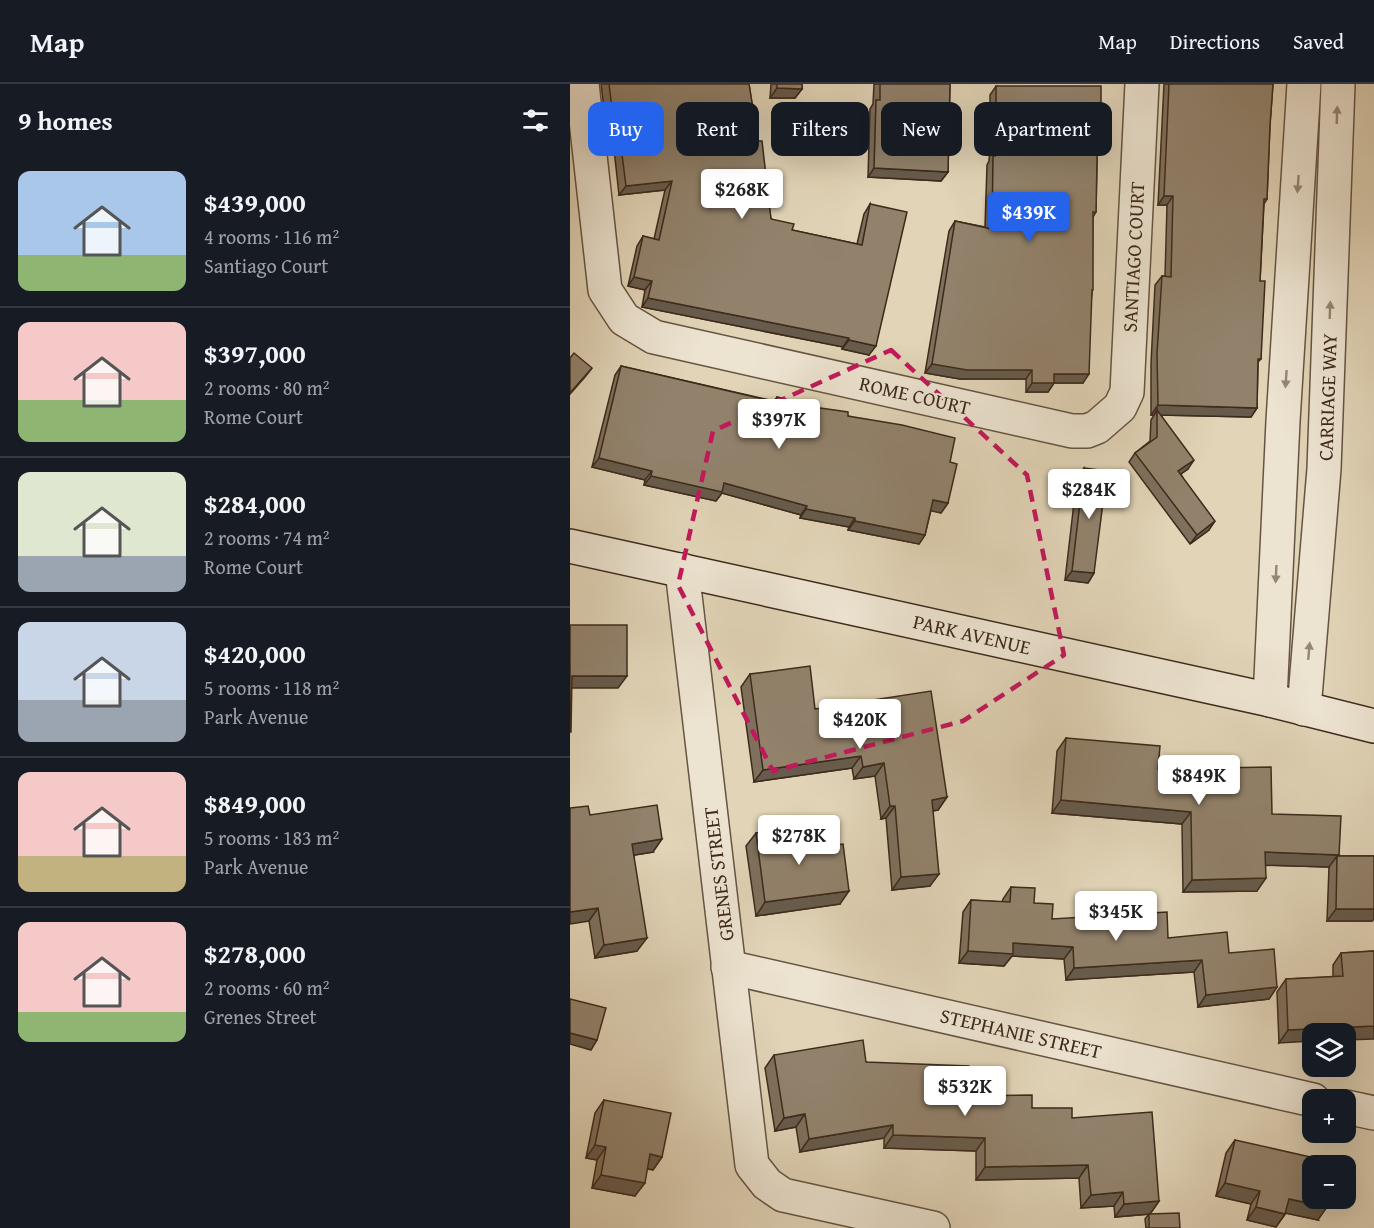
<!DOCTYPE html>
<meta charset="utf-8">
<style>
body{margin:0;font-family:"Gentium Book Plus",serif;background:#20242c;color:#f1f3f6;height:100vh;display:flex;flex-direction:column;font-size:22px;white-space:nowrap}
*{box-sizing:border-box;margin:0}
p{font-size:20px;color:#9ea1a6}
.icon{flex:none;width:33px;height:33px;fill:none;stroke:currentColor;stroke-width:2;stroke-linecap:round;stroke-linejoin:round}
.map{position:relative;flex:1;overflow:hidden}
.panel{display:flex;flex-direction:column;background:#171b24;width:570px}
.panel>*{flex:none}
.banner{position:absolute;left:18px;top:18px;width:570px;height:54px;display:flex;gap:12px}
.fabs{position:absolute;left:732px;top:939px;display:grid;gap:12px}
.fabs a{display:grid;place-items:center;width:54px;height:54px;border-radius:12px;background:#171b24;box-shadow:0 6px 24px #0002;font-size:30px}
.price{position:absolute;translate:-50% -51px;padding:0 14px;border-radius:6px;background:#fff;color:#222;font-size:20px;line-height:39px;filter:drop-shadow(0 2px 3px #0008)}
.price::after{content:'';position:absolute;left:50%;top:36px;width:18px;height:14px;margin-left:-9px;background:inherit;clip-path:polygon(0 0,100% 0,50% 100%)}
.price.selected{background:#2563eb;color:#fff}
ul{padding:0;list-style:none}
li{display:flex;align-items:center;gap:18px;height:150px;padding:0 18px}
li+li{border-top:2px solid #363941}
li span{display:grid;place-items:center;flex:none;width:168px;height:120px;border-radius:12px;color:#555}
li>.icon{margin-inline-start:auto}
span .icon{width:72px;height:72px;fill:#fffc;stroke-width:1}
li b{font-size:26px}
h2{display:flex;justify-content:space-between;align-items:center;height:72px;padding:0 18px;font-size:26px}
.tag{padding:0 21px;border-radius:12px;background:#171b24;box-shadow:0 6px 24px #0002;font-size:21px;line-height:54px}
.tag.selected{background:#2563eb;color:#fff}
header{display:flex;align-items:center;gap:36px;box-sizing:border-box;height:84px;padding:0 30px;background:#171b24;border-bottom:2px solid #363941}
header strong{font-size:28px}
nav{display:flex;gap:33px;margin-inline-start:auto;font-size:21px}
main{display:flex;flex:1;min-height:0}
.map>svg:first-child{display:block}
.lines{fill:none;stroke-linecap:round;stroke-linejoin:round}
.street-casing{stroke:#665442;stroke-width:36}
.secondary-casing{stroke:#3d2a1b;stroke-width:36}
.street{stroke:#ece3d0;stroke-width:33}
.secondary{stroke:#ece3d0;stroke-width:33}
.wall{fill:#7e705d;stroke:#3d2a1b;stroke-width:1.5}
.shaded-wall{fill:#665b4c;stroke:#3d2a1b;stroke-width:1.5}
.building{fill:#92826c;stroke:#3d2a1b;stroke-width:1.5}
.oneway{fill:#948676}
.marked{fill:none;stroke:#c2185b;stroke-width:4.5;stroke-dasharray:12 8;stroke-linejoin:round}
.labels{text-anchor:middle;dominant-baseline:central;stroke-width:4.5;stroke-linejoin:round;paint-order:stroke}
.street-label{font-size:20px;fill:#3d2a1b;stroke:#ece3d0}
</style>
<header>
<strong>Map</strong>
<nav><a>Map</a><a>Directions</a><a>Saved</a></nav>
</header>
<main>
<section class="panel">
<h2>9 homes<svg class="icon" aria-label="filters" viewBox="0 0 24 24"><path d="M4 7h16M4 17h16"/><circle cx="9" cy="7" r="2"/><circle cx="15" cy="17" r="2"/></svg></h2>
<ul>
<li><span style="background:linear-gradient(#a9c7e8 70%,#8fb573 0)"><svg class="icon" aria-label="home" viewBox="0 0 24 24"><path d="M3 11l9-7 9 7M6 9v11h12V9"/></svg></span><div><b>$439,000</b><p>4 rooms · 116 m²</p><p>Santiago Court</p></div></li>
<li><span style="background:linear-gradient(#f6c9c9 65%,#8fb573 0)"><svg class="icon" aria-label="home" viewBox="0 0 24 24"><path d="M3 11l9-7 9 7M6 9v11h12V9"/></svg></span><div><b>$397,000</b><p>2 rooms · 80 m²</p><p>Rome Court</p></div></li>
<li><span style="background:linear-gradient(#dfe7d0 70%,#9aa5b1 0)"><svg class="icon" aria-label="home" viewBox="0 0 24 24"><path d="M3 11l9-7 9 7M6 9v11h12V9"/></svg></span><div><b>$284,000</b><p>2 rooms · 74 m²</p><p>Rome Court</p></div></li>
<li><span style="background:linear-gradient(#c9d6e8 65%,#9aa5b1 0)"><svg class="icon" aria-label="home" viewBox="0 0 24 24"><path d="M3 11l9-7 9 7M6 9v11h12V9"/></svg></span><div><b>$420,000</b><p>5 rooms · 118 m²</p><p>Park Avenue</p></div></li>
<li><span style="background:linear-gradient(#f6c9c9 70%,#c2b280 0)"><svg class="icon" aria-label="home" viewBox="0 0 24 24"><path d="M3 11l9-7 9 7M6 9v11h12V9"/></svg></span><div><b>$849,000</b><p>5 rooms · 183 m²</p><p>Park Avenue</p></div></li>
<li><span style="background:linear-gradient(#f6c9c9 75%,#8fb573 0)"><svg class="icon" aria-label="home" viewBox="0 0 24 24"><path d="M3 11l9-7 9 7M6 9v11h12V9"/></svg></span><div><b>$278,000</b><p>2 rooms · 60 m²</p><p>Grenes Street</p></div></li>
</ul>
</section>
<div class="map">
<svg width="804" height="1144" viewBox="0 0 804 1144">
<rect width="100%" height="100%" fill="#e1d4b7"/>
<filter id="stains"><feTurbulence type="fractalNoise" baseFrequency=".00333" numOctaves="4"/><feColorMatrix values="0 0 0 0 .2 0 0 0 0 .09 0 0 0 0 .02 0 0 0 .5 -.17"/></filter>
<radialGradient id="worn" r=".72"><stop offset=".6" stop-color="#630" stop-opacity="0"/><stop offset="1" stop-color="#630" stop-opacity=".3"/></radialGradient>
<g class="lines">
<defs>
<g id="street">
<polyline points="12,0 35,206 54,235 84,253 502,347 517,347 527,343 550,323 557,308 572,0"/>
<polyline points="112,486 182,1081 197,1100 213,1111 363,1144"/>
<polyline points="700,616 713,337 734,0"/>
<polyline points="734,625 754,385 768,0"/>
<polyline points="158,883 743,1016"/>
<polyline points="776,1023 804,1029"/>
</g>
<polyline id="secondary" points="0,462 700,616 804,642"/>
</defs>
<use href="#street" class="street-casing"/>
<use href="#secondary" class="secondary-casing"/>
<use href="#street" class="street"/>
<use href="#secondary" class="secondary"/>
</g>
<g class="wall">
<polygon points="31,0 179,0 188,57 201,135 222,146 287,160 294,130 300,120 299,271 272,265 273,263 72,223 75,206 58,202 67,162 73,152 84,155 95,106 49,111 43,56 38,57"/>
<polygon points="201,0 232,0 232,5 225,14 200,14"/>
<polygon points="304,0 380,0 378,88 371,97 298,93 300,25 303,20"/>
<polygon points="594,0 703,0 700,41 697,115 694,120 690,197 691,275 688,278 687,324 681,333 591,331 618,385 611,390 639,446 620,460 559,378 565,369 580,357 581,336 584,331 581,331 581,279 585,201 592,192 595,192 597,121 588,121"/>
<polygon points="426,2 528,30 526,128 523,133 522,209 513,299 484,299 478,308 456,308 456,295 390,295 355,289 379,147 385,137 415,143 417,81 419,77 420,63 420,11"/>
<polygon points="51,282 204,317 207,313 278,332 380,378 378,419 371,429 361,426 355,451 349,460 278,446 279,443 230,434 231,431 152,409 146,417 74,401 75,396 22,383 45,291"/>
<polygon points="514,384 524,489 518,499 495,496 507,393"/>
<polygon points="180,590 245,625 377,713 368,726 363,727 360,802 322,806 316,734 311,735 305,692 284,695 282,684 184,698 171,603"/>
<polygon points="496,654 588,685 702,730 769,771 768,772 804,772 804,835 802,837 757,837 759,783 696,781 687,807 613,808 612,740 482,729 487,667"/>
<polygon points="20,731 83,768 64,771 67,867 25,874 19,837"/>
<polygon points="186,749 236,765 270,820 186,832 176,762"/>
<polygon points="441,803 464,819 482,835 598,854 659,869 707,903 699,915 628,923 624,888 496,896 494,875 442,872 434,882 389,879 393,828 401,816 432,818 433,815"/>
<polygon points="804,867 709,959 707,908 716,895 763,893 763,881 771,869"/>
<polygon points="204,971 296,978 398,1012 462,1024 502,1034 589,1117 580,1130 545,1133 544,1122 511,1124 509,1094 406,1096 406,1067 314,1064 314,1054 230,1068 226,1043 205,1047 195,984"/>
<polygon points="34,1016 92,1073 83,1086 77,1085 65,1112 22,1104 27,1076 16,1074 25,1029"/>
<polygon points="665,1056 748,1136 716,1129 706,1143 677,1136 681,1120 646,1112 656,1069"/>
<polygon points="579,1130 610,1144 576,1144 575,1135"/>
</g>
<g class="shaded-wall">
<polygon points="207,4 232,5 225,14 200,14"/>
<polygon points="49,47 43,56 38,57 45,48"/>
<polygon points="304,84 378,88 371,97 298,93"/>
<polygon points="102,97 95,106 49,111 56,102"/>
<polygon points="594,112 603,112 597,121 588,121"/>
<polygon points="64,193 82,197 75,206 58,202"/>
<polygon points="78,214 279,254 273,263 72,223"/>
<polygon points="279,256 306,262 299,271 272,265"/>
<polygon points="362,280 462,286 456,295 390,295 355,289"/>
<polygon points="22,284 15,293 0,310 0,309"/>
<polygon points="484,290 519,290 513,299 484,299 478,308 456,308 462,299"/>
<polygon points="588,321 687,324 681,333 587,331 587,326 584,331 581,331"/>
<polygon points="29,374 82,387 75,396 22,383"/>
<polygon points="624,376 618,385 602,396 608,387"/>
<polygon points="81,392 154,399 237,422 231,431 152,409 146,417 74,401"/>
<polygon points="363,416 378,419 371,429 357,426"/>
<polygon points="236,425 285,434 279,443 230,434"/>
<polygon points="285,437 355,451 349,460 278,446"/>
<polygon points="645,437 639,446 620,460 627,451"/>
<polygon points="502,487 524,489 518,499 495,496"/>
<polygon points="2,592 57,592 48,604 0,604"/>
<polygon points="291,672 282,684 184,698 193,686"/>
<polygon points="314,679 305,692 284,695 293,683"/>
<polygon points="377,713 368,726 353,728 362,716"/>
<polygon points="491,716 621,728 612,740 482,729"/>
<polygon points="320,722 325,722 316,734 311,735"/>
<polygon points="92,755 83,768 53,773 62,760"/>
<polygon points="695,768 769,771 767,774 767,772 759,783 687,781"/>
<polygon points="369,790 360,802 322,806 331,793"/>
<polygon points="696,794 687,807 613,808 622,796"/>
<polygon points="279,807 270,820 186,832 195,818"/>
<polygon points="28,824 19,837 0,840 0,828"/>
<polygon points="766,825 804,825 804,835 802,837 757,837"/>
<polygon points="77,854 67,867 25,874 34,861"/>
<polygon points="443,859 503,863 494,875 442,872 434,882 389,879 398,867"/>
<polygon points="632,876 624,888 496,896 504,884"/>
<polygon points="707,903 699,915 628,923 636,911"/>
<polygon points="804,942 804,955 776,956 776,950 742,950 742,957 709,959 718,946"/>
<polygon points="0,949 27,956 21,966 0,960"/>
<polygon points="235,1030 226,1043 205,1047 214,1034"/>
<polygon points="323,1041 314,1054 230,1068 239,1055"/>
<polygon points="323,1051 415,1054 406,1067 314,1064"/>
<polygon points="25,1061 36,1063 27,1076 16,1074"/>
<polygon points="80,1070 92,1073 83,1086 71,1083"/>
<polygon points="518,1081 509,1094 406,1096 415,1083"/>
<polygon points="31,1091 75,1099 65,1112 22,1104"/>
<polygon points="655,1099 690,1107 681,1120 646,1112"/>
<polygon points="553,1108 544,1122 511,1124 521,1111"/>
<polygon points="719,1115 757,1123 748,1136 710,1128"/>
<polygon points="589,1117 580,1130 545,1133 554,1120"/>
<polygon points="686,1123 715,1130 706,1143 677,1136"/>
</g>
<g class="building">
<polygon points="39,0 179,0 188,57 192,57 201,135 224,140 222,146 292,161 300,120 337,128 306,262 279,256 279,254 78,214 82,197 64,193 73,152 89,156 102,97 56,102 49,47 45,48"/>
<polygon points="207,0 232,0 232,5 207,4"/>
<polygon points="310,0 380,0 378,88 304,84 306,16 310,16"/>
<polygon points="599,0 703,0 700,41 697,115 694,115 690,197 695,197 691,275 688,275 687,324 588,321 587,270 592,192 601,193 603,112 594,112"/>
<polygon points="426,2 531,2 531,25 528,25 526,128 523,128 523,206 522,206 519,290 484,290 484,299 462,299 462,286 397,286 362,280 385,137 422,145 423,71 425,72 426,53"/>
<polygon points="4,269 22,284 0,309 0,274"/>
<polygon points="51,282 206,318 207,313 243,323 278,328 278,332 332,341 385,354 380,378 387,380 378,419 363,416 355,451 285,437 285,434 236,425 237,422 154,399 152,408 81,392 82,387 29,374"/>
<polygon points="587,326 624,376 608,387 645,437 627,451 565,369 587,353"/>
<polygon points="514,384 537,387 524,489 502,487"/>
<polygon points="0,541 57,541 57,592 2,592 1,648 0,648"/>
<polygon points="240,582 245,625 361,607 377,713 362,716 369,790 331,793 325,722 320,722 314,679 293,683 291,672 193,686 180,590"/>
<polygon points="496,654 590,662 588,685 701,683 702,730 771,732 769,771 695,768 696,794 622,796 621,728 491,716"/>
<polygon points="87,721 92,755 62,760 77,854 34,861 28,824 0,828 0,724 18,722 20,731"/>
<polygon points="233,742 236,765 273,760 279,807 195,818 186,749"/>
<polygon points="767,772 804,772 804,825 766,825"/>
<polygon points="441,803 465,804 464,819 483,820 482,835 597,828 598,854 657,848 659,869 704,865 707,903 636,911 632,876 504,884 503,863 443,859 443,870 398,867 401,816 440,818"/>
<polygon points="804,867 804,942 718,946 716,895 773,892 771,869"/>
<polygon points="0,915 36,924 27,956 0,949"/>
<polygon points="293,956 296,978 399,982 398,1012 462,1011 462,1024 502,1024 502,1034 582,1028 589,1117 554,1120 553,1108 521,1111 518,1081 415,1083 415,1054 323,1051 323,1041 239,1055 235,1030 214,1034 204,971"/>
<polygon points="34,1016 101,1029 92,1073 80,1070 75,1099 31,1091 36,1063 25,1061"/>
<polygon points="665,1056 767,1079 767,1082 742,1082 742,1114 759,1114 757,1123 719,1115 715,1130 686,1123 690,1107 655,1099"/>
<polygon points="609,1129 610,1144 579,1144 579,1130"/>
</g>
<defs><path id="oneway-solid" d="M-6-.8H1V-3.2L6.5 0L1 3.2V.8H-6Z" transform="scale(1.5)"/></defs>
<g class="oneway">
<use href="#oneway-solid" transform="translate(767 31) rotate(-88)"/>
<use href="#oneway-solid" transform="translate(728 100) rotate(94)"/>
<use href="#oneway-solid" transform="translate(760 226) rotate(-88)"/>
<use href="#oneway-solid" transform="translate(716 295) rotate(94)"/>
<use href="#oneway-solid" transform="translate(706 490) rotate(93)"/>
<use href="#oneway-solid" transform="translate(739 567) rotate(-85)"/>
</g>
<path class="marked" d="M321 266 457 391 494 571 393 637 203 687 108 501 143 347Z"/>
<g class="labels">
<g class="street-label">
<text transform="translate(563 173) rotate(-87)">SANTIAGO COURT</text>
<text transform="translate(345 311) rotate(13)">ROME COURT</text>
<text transform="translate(757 313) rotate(-88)">CARRIAGE WAY</text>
<text transform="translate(402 550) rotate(13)">PARK AVENUE</text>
<text transform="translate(148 790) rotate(-97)">GRENES STREET</text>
<text transform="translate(451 949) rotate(13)">STEPHANIE STREET</text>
</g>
</g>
<rect width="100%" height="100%" filter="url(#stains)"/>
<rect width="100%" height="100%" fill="url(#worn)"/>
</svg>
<div class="fabs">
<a><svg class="icon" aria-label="layers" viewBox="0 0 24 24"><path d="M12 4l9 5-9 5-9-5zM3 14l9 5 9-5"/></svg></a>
<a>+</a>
<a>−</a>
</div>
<b class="price" style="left:172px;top:136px">$268K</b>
<b class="price selected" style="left:459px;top:159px">$439K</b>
<b class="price" style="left:209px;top:366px">$397K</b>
<b class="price" style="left:519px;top:436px">$284K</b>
<b class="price" style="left:290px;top:666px">$420K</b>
<b class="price" style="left:629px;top:722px">$849K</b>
<b class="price" style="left:229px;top:782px">$278K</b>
<b class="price" style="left:546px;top:858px">$345K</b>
<b class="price" style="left:395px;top:1033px">$532K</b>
<div class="banner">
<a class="tag selected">Buy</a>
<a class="tag">Rent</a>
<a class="tag">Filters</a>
<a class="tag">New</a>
<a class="tag">Apartment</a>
</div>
</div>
</main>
